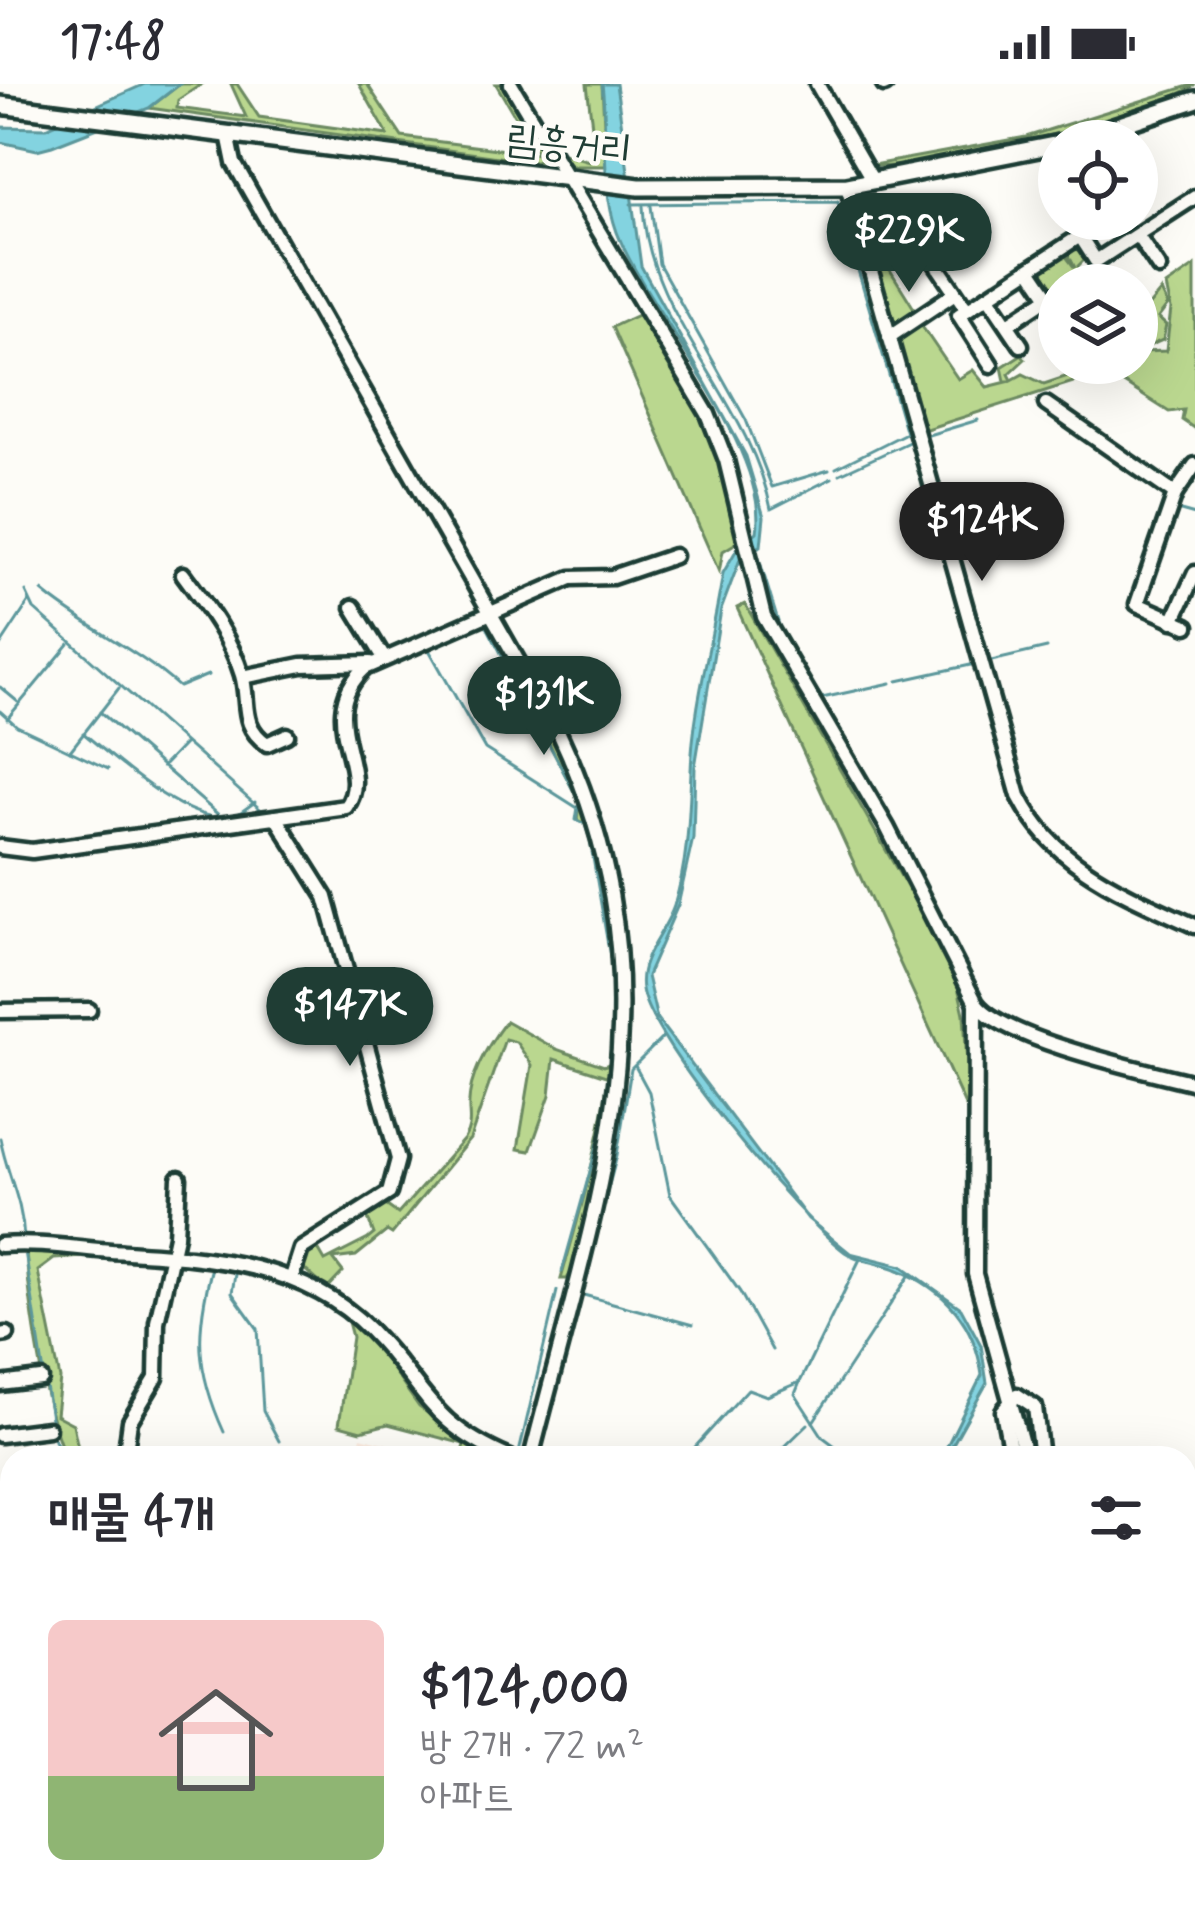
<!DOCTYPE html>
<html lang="ko">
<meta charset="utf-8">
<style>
body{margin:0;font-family:Mynerve,"Poor Story",sans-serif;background:#f7f7f7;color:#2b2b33;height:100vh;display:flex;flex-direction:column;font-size:45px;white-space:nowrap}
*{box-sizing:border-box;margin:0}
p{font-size:39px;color:#7c7c81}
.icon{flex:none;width:66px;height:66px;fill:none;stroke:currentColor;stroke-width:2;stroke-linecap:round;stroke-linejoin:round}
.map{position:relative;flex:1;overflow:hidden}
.panel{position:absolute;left:0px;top:1362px;width:1197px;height:471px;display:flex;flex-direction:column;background:#fff;border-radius:36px 36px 0 0;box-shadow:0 12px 48px #0002}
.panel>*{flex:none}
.controls{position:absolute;left:1038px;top:36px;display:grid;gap:24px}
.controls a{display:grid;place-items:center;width:120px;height:120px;border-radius:50%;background:#fff;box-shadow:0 12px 48px #0002;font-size:60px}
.price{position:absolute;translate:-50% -102px;padding:0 27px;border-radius:42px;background:#1f3d34;color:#fff;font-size:39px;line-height:78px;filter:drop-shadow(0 3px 6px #0008)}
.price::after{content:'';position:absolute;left:50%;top:72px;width:36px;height:27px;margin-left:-18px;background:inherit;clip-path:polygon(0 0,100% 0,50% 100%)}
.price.current{background:#222;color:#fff}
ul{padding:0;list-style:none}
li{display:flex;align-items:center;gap:36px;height:300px;padding:0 48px}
li span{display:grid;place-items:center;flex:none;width:336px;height:240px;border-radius:18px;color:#555}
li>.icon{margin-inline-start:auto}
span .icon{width:144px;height:144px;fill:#fffc;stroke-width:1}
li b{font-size:51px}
h2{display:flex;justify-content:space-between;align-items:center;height:144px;padding:0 48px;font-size:51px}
.status{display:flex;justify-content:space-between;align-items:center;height:84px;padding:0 60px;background:#fff;direction:ltr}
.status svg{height:33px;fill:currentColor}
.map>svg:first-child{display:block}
.built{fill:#fcece0}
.green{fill:#bad78f;stroke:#6c8a62;stroke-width:3}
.water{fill:#83d3e0;stroke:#5b979b;stroke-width:3}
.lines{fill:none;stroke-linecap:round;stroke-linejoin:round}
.stream{stroke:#5b979b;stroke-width:3}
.minor-casing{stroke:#1f3d34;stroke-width:21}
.major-casing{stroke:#1f3d34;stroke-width:24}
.minor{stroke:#fdfcf7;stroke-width:12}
.major{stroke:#fdfcf7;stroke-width:15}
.labels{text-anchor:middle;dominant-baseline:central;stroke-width:9;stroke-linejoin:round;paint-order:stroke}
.street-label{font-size:39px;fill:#1f3d34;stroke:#fdfcf7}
</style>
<div class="status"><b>17:48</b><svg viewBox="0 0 49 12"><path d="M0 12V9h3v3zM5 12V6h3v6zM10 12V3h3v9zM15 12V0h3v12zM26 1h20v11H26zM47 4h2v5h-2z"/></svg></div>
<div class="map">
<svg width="1195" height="1832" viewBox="0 0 1195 1832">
<rect width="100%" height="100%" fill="#fdfcf7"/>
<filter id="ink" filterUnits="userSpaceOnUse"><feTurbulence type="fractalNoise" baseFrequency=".00833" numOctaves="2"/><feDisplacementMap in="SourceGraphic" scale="24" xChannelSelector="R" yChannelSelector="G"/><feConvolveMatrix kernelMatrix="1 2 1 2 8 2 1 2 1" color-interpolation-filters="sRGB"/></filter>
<g filter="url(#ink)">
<polygon class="built" points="361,1353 384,1359 443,1374 356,1374"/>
<g class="green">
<polygon points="180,0 202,0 178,16 177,24 246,33 231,0 237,0 259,33 388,51 359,0 367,0 402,53 537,70 496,0 503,0 544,74 533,78 149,24"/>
<polygon points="587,0 602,0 606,82 573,82 561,73 562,69 589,77 595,68"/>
<path d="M1195 0C1174 25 908 92 873 81L1026 53Z"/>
<polygon points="880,122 875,136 888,144 874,160 915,226 895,240 860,124"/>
<polygon points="1076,164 1085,175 1078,182 1083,195 1059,201 1054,214 1039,188 1065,171 1075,184 1068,170"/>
<polygon points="1195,182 1195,345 1182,336 1184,326 1169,328 1122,298 1092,292 923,346 898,256 921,241 958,295 973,286 987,303 1011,297 1005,297 1002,283 1022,270 1025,275 1009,290 1012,296 1023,290 1044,300 1068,292 1072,282 1137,279 1143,268 1166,267 1171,225 1166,202"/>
<polygon points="1161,207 1168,221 1158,234 1166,241 1163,256 1137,267 1137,236"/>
<path d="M640 230C687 282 734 387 738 458L723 467 719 488 612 243Z"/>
<polygon points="745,520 954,885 964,930 970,1032 737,524"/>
<path d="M489 532C523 593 563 653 587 719 629 838 628 970 597 1090 588 1123 584 1168 567 1195H561C609 1029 638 911 586 740L577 736 579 717 484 535Z"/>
<path d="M506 937 556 965 604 982 611 979 609 993 554 975 550 1011 530 1067 518 1065 532 981 516 958 505 955 470 1055 392 1150 387 1147 356 1172 333 1175 343 1188 327 1205 303 1184 307 1166 315 1160 325 1177 368 1155 374 1150 367 1132 383 1119 398 1130 464 1055C473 1040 468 1033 469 1018 470 989 490 958 506 937Z"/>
<path d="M26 1164 114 1171 54 1175 38 1187 60 1295 56 1331 73 1340 80 1374H67C46 1339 28 1211 26 1164Z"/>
<polygon points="347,1234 367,1250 419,1323 490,1374 461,1374 464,1360 388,1340 361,1347 339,1341 352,1253"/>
<polygon points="750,1821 856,1821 857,1832 755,1832"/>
<polygon points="864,1821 976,1821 985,1832 864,1832"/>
</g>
<g class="water">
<polygon points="145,0 180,0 149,24 52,62 37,66 0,58 0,43 46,44"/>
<path d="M602 0H616L641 182 746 372 764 433 761 462 742 470 721 526 695 683 693 754 678 821 647 892 657 935 808 1135 850 1169 902 1182 961 1224 981 1261 987 1299 945 1374H941L982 1291C975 1239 946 1205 896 1185 880 1178 859 1178 845 1168 800 1136 649 956 642 905 637 874 665 849 674 822 688 777 689 733 691 687 693 622 713 554 723 489L737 465 757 448C770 364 647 228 617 148 600 101 608 48 602 0Z"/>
</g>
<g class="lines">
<g class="stream">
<polyline points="631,120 838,118 906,349 836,384"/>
<path d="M643 122C647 233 750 316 771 425L832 394"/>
<polyline points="651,122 659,180 746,336 772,403 829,386"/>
<polyline points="925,352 978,336"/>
<polyline points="840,390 911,357"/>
<polyline points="1177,426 1195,431"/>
<polyline points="757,468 782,551"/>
<path d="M42 507C84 543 137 565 179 603L208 591"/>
<polyline points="26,508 34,525 268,732"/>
<polyline points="484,537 579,717 576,736 585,740 590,756 613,890"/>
<polyline points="786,559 822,614 891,599"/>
<polyline points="0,562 29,518"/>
<polyline points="428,564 485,665 576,723"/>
<polyline points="987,578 1047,564"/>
<polyline points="898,597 975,580"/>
<polyline points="0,603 18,618"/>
<polyline points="0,627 17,642 108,685"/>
<polyline points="100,628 221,733"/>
<polyline points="7,635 69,560"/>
<path d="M83 649C118 677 179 734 224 734"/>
<polyline points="70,667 119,604"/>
<polyline points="162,683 184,660"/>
<polyline points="234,733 255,718"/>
<polyline points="635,982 649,1008 670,1111 740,1208 772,1266"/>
<path d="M0 1054C7 1092 22 1114 24 1155"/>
<polyline points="25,1167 52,1341"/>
<path d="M213 1179C195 1247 195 1284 224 1348"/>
<polyline points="587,1183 617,1071 631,985 662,954"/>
<polyline points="236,1184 232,1209 258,1245 263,1327 279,1357"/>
<polyline points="562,1188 603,1041 610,995"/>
<polyline points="580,1210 693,1241"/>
<polyline points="800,1298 795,1310 823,1353 851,1374"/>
<polyline points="813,1338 909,1192"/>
<polyline points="51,1350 65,1374"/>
<polyline points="518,1373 557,1207"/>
<polyline points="685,1374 748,1305 767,1312 800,1298 860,1175"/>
<polyline points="773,1374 808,1340"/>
<polyline points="1029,1821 1037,1832"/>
<polyline points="440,1832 443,1821"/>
</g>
<defs>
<g id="minor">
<path d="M511 0 708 330 726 376 764 533 887 743 976 919C1003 956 1147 987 1195 999"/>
<polyline points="817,0 873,97"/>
<polyline points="884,1 886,0"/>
<path d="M228 50 234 79 560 651C680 907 595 1118 531 1374"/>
<path d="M847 102 1019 712C1055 784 1126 810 1195 842"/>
<polyline points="1137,151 1159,184"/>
<polyline points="934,177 967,226"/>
<polyline points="988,212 1021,261"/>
<polyline points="1008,240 1049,213 1030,185"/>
<polyline points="889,253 955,209"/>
<polyline points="991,281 959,231 1080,152 1096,177 1195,113"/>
<polyline points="1046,320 1175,410"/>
<path d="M183 490C205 520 231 554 242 591 250 618 239 641 267 660L287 651"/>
<polyline points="353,523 384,574"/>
<polyline points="1173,537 1195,489"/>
<polyline points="1187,542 1137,520 1175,410 1195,381"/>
<polyline points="243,593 302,581 371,579"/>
<polyline points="277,735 326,813 398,1075 389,1109 301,1165 292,1193"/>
<path d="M0 763 32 767 346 723C375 685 312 634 365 584L571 494 612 493 674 472"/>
<polyline points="976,920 975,1190 1026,1374"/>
<polyline points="0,927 89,926"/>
<path d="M0 1161C38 1158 73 1164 111 1167 202 1173 301 1176 370 1246 427 1304 426 1338 510 1374"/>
<polyline points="0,1251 7,1250"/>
<polyline points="0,1300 41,1295"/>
<polyline points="0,1351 48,1345"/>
<polyline points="125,1374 130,1337 156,1294 157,1238 176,1152 179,1094"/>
<polyline points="1012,1374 1003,1327 1017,1311 1035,1323 1041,1374"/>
<polyline points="1185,1472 1195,1464"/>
<polyline points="0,1511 12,1513"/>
<polyline points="1185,1578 1195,1597"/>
<polyline points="260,1821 281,1832"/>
<polyline points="573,1821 587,1832"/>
<polyline points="860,1821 861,1832"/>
<polyline points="982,1821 991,1832"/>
<polyline points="1157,1821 1159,1832"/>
<polyline points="412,1832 415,1821"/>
<polyline points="612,1832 618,1821"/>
</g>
<g id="major">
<polyline points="0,21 639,103 847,102 1059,60"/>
<polyline points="1071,57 1195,16"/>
</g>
</defs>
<use href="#minor" class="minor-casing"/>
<use href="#major" class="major-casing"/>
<use href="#minor" class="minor"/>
<use href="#major" class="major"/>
</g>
</g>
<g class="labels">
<g class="street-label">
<text transform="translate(569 62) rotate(6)">림흥거리</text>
</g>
</g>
</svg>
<div class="controls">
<a><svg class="icon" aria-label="locate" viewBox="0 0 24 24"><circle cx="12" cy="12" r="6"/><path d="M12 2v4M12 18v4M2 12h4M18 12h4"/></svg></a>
<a><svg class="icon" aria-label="layers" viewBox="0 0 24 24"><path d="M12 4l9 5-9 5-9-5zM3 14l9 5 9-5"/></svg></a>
</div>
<b class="price" style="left:909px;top:211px">$229K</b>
<b class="price current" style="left:982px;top:500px">$124K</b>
<b class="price" style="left:544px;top:674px">$131K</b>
<b class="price" style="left:350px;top:985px">$147K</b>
<section class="panel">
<h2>매물 4개<svg class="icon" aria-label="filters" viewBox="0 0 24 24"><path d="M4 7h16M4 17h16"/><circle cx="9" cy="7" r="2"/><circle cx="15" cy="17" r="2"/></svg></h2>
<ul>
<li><span style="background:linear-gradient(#f6c9c9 65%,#8fb573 0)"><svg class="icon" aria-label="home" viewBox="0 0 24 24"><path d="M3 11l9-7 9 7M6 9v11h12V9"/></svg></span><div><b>$124,000</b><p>방 2개 · 72 m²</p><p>아파트</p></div></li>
</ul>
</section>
</div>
